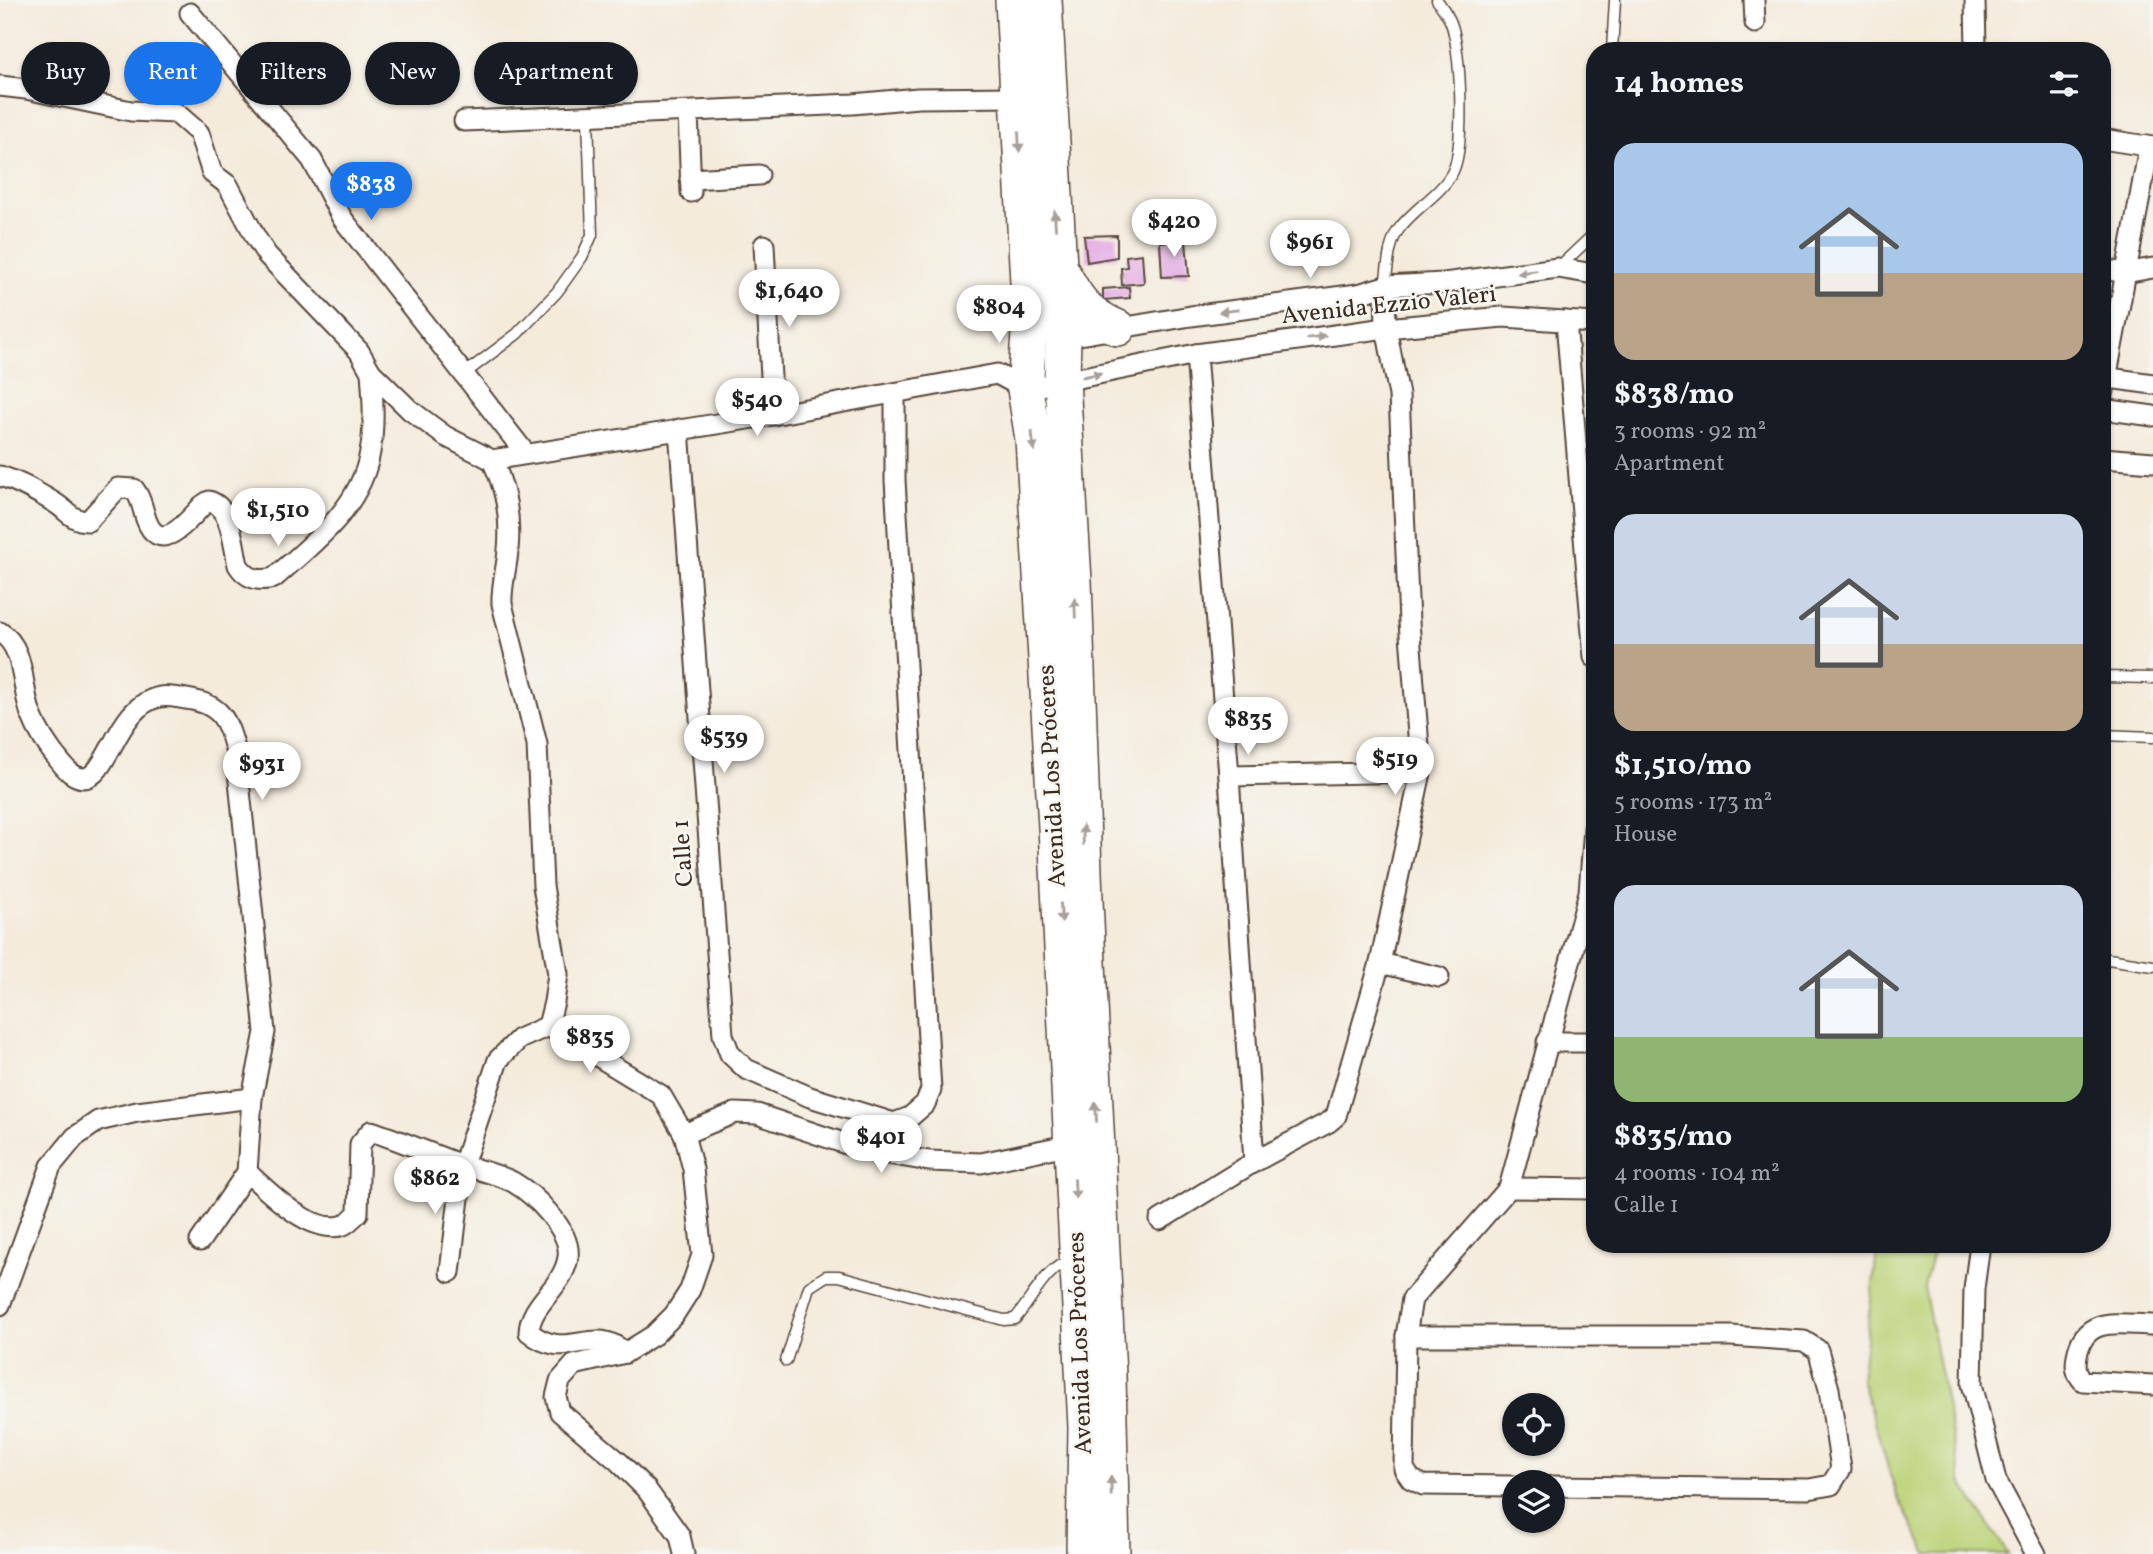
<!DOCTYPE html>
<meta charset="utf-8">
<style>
body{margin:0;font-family:Vollkorn,serif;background:#242831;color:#f1f3f6;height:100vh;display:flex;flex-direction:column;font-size:26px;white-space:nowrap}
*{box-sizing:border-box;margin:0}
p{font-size:23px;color:#9ea1a6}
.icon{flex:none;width:38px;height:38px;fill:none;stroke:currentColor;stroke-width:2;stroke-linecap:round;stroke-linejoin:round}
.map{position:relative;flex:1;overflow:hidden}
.panel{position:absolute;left:1586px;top:42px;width:525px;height:1211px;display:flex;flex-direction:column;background:#171b24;border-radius:28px;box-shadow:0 2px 5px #0004}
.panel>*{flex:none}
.top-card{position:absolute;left:21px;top:42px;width:665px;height:63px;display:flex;gap:14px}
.controls{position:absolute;left:1502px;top:1393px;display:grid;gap:14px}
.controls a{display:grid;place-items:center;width:63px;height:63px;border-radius:50%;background:#171b24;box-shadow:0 2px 5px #0004;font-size:35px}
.price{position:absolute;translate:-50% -60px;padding:0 16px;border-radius:24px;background:#fff;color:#222;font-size:23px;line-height:46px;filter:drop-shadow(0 2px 4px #0008)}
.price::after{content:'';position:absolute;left:50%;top:42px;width:21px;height:16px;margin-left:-10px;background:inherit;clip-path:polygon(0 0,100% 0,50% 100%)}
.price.active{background:#1a73e8;color:#fff}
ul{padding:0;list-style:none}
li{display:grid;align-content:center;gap:14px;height:371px;padding:0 28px}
li span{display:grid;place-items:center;height:217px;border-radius:21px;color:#555}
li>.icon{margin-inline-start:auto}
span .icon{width:126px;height:126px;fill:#fffc;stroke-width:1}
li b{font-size:30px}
h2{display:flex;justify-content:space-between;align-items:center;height:84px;padding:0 28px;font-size:30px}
.tag{padding:0 24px;border-radius:32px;background:#171b24;box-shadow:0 2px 5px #0004;font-size:24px;line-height:63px}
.tag.active{background:#1a73e8;color:#fff}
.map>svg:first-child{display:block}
.green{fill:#bbd378;stroke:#7b7e4b;stroke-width:2}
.building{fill:#e4a8e3}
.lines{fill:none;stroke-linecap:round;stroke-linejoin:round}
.lane-casing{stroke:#57473a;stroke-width:13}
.street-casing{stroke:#57473a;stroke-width:23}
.highway-casing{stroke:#57473a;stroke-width:38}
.lane{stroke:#fff;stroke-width:10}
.street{stroke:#fff;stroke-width:19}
.highway{stroke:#fff;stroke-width:35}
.oneway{fill:#a79f9a}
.labels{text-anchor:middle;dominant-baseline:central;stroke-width:5;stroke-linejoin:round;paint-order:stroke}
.street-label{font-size:24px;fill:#3b2a1e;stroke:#f6f6f2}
</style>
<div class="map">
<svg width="2153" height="1554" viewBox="0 0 2153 1554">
<rect width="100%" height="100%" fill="#f6f6f2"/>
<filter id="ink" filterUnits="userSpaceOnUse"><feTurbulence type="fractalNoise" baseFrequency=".0143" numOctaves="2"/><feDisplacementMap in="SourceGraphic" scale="14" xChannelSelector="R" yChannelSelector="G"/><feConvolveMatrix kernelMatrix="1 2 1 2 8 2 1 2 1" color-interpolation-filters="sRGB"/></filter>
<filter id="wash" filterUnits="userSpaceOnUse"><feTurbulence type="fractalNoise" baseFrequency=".00686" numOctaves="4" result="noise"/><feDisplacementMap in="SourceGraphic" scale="28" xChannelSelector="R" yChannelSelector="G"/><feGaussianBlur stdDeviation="1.57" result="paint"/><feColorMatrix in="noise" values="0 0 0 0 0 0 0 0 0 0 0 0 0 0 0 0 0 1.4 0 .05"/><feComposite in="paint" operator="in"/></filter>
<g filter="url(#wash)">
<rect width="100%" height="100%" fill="#f4ebdb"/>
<polygon class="green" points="1878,1244 1935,1244 1924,1287 1961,1482 2008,1554 1927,1554 1897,1496 1861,1379"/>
<g id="blocks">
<g class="building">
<polygon points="1117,235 1117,257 1087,262 1084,236"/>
<polygon points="1186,241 1189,276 1162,277 1160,242"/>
<polygon points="1142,254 1144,283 1122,285 1121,268 1127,267 1126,256"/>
<polygon points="1129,287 1130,298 1103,300 1103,289"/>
</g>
</g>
</g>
<g filter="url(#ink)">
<use href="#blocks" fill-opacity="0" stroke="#57473a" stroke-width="2"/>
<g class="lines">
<defs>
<g id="lane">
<polyline points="1612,51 1615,0"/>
<polyline points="1558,268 1594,234"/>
<path d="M1385 286C1388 268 1388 244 1399 229 1414 208 1442 194 1453 171 1465 147 1461 48 1451 23 1448 15 1442 7 1437 0"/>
<polyline points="464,374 517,334 557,292 582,257 592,235 588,117"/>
<polyline points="2102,677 2153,678"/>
<polyline points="2102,735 2153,737"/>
<polyline points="2102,958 2153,966"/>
<path d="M786 1361 809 1287 826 1276H839L1004 1320 1015 1319C1031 1301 1046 1267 1071 1260"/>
</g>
<g id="street">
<polyline points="1754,0 1755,23"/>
<polyline points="1975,0 1976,51"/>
<polyline points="190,13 312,160 342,218 526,454"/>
<polyline points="0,86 26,89 131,111 176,113 199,133 212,173 228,185 256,238 267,255 359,351 371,372"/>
<polyline points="688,112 691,192"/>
<polyline points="464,121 853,104 918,98 1017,97"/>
<polyline points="2102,139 2153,147"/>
<polyline points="690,179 759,175"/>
<polyline points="764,245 773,415"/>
<polyline points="2102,269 2125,273 2153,268"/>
<polyline points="1566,321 1594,657"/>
<polyline points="1056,339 1191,316 1358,294 1385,286 1444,283 1558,268 1594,274"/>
<polyline points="1196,354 1229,776 1254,1162"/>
<polyline points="2102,377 2153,384"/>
<polyline points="2102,401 2149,148"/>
<polyline points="2102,409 2153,416"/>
<polyline points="679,429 723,1035 730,1054 746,1069 810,1097 894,1123 910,1117 925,1104 931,1090 895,480 895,393"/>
<polyline points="2102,458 2153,462"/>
<path d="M492 460C506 488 511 518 508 550 507 568 501 585 502 604L537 744 543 886 558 974 554 1002 548 1026 661 1095 684 1134 693 1169 702 1255 690 1290 674 1315 654 1335 625 1353 574 1365 560 1381 556 1397 560 1412 619 1462 647 1490 680 1536 684 1554"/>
<path d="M0 476C20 482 37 492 55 503 68 511 72 521 88 521L118 488 134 489C142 499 142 508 146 519 160 558 189 519 203 505L209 501C232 508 233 544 238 565 247 579 258 582 274 578 313 543 361 508 370 452 375 426 373 398 371 372L410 410 445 436 492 460 773 415 997 374 1025 389 1196 354 1386 328 1503 317 1594 323"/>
<path d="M0 632C26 648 21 688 31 714 38 732 49 749 62 764 67 770 73 777 83 778 109 778 116 705 160 697 168 695 178 698 186 699 223 704 227 721 236 752L265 1032 252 1098 247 1172 200 1241"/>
<polyline points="1229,776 1421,772"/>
<polyline points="1380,963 1439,977"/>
<polyline points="1547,1042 1594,1042"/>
<polyline points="684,1134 735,1113 757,1114 864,1150 929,1161 981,1163 1072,1144"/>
<path d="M247 1172C269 1192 308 1233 341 1226 347 1225 353 1217 358 1213L360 1144 371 1131C402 1141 431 1154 462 1165 479 1170 497 1174 513 1182 534 1194 572 1231 568 1257 564 1287 530 1303 529 1332 567 1364 594 1322 625 1353"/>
<polyline points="1509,1188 1594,1189"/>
<polyline points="1160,1220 1254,1162 1329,1122 1336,1116 1380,963 1421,772 1409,622 1399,395 1386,328 1385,286"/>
<polyline points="1980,1244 1974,1289 1972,1384 1996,1480 2036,1554"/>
<polyline points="450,1272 463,1165 498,1060 519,1039 548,1026"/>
<polyline points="0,1305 51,1166 75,1137 98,1121 137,1112 252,1098"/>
<path d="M2153 1325C2120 1325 2084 1314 2077 1356 2075 1367 2076 1373 2083 1381L2153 1385"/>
<polyline points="1406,1336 1731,1336 1804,1341 1818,1350 1829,1389 1841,1469 1831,1485 1809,1489 1552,1486"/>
<polyline points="1514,1486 1423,1485 1411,1479 1404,1469 1406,1336 1412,1299 1509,1188 1589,892 1594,829"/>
</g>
<g id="highway">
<polyline points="1013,0 1030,320 1025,389 1033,439 1056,827 1086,1427 1084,1554"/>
<polyline points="1044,0 1063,337 1062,381 1074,581 1085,901 1108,1376 1112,1554"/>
<path d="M1061 270C1077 301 1086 314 1118 328"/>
</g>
</defs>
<use href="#lane" class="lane-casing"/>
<use href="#street" class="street-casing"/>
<use href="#highway" class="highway-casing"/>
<use href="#lane" class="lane"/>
<use href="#street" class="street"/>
<use href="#highway" class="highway"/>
</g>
<defs><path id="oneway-solid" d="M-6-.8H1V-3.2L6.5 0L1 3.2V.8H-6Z" transform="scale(1.75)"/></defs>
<g class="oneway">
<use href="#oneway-solid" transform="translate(1019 142) rotate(87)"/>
<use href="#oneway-solid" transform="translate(1055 220) rotate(-93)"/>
<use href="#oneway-solid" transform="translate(1527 272) rotate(172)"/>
<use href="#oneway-solid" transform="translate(1229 311) rotate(173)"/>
<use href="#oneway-solid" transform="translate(1316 337) rotate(-8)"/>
<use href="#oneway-solid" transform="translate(1092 375) rotate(-11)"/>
<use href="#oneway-solid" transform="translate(1033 441) rotate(84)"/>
<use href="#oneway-solid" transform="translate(1075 608) rotate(-92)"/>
<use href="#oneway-solid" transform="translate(1083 835) rotate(-92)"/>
<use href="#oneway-solid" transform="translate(1061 913) rotate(87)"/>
<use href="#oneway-solid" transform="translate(1096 1112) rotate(-93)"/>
<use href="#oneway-solid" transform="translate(1075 1189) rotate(87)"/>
<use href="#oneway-solid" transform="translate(1111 1486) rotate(-91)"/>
</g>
</g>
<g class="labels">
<g class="street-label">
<text transform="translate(1389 306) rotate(-6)">Avenida Ezzio Valeri</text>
<text transform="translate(1053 776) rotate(-93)">Avenida Los Próceres</text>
<text transform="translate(684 853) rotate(-94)">Calle 1</text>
<text transform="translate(1081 1343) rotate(-92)">Avenida Los Próceres</text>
</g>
</g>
</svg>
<div class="controls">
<a><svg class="icon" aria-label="locate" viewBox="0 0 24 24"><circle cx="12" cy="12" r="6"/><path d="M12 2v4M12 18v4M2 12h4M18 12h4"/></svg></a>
<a><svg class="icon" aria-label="layers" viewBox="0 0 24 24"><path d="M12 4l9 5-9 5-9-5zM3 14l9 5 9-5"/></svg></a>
</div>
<b class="price active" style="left:371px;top:222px">$838</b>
<b class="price" style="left:1174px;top:259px">$420</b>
<b class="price" style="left:1310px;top:280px">$961</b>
<b class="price" style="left:789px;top:329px">$1,640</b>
<b class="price" style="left:999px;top:345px">$804</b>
<b class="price" style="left:757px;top:438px">$540</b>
<b class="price" style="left:278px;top:548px">$1,510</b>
<b class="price" style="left:1248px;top:757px">$835</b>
<b class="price" style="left:724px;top:775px">$539</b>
<b class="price" style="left:1395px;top:797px">$519</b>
<b class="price" style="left:262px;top:802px">$931</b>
<b class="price" style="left:590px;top:1075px">$835</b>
<b class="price" style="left:881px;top:1175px">$401</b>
<b class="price" style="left:435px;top:1216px">$862</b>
<div class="top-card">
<a class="tag">Buy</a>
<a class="tag active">Rent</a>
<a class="tag">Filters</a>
<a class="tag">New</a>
<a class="tag">Apartment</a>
</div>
<section class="panel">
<h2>14 homes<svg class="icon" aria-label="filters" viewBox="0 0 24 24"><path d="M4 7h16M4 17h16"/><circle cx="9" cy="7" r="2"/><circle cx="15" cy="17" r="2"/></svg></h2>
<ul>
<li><span style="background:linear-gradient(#a9c7e8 60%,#b9a48a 0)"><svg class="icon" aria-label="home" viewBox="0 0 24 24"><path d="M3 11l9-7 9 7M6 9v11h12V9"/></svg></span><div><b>$838/mo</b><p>3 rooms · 92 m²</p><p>Apartment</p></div></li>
<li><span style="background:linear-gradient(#c9d6e8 60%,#b9a48a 0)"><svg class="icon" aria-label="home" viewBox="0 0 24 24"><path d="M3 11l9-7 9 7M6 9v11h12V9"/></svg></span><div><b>$1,510/mo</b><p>5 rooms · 173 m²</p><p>House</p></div></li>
<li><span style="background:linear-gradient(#c9d6e8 70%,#8fb573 0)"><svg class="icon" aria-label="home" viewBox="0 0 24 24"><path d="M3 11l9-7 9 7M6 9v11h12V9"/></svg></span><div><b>$835/mo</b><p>4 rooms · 104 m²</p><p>Calle 1</p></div></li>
</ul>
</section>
</div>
